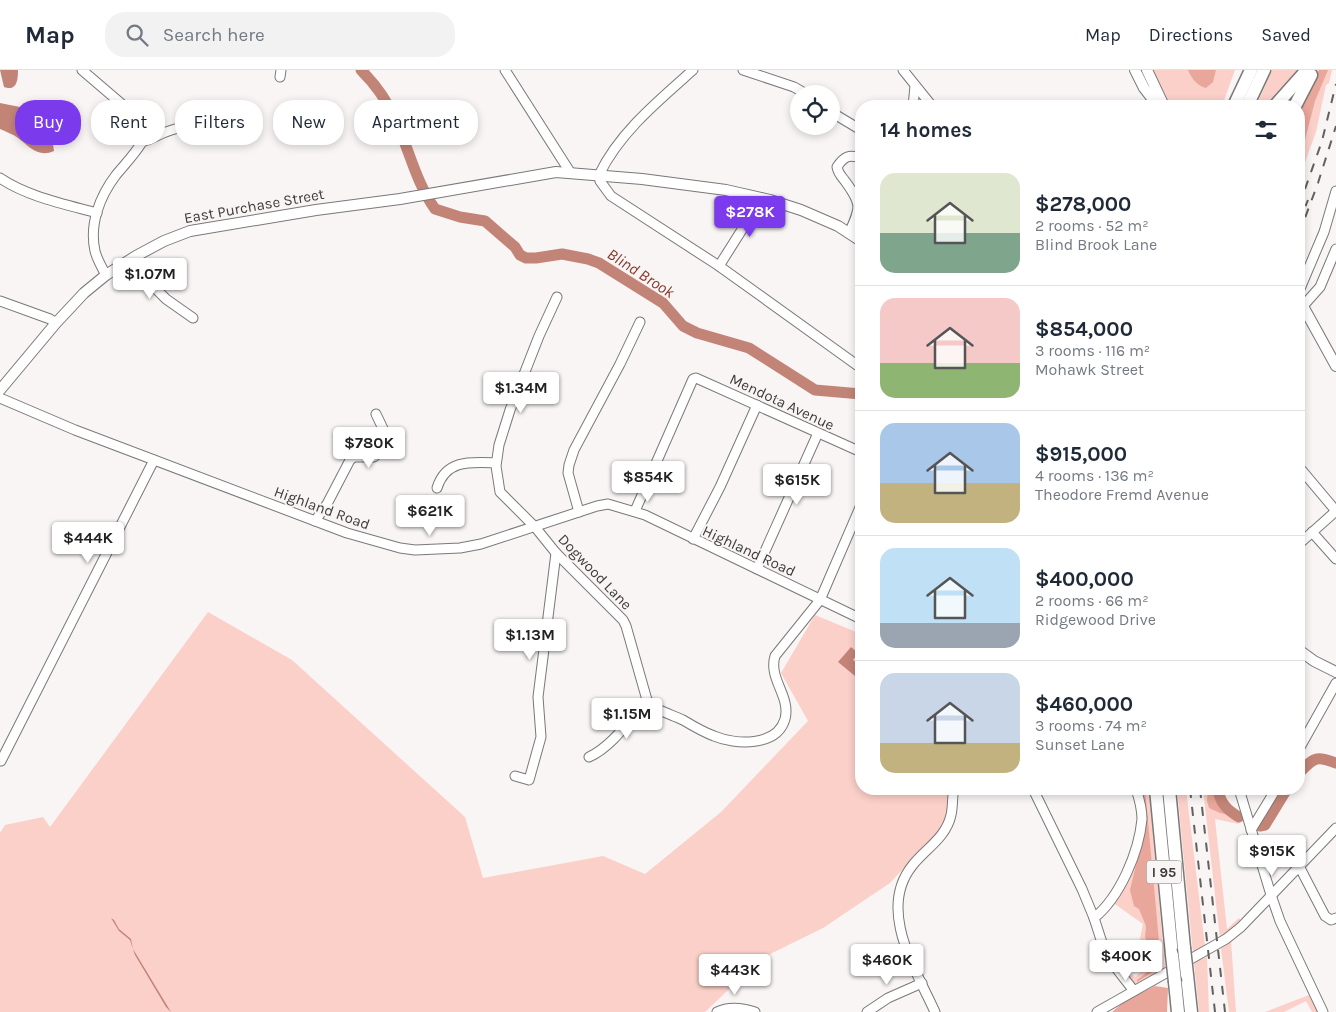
<!DOCTYPE html>
<meta charset="utf-8">
<style>
body{margin:0;font-family:Karla,sans-serif;background:#f2f2f3;color:#1f2937;height:100vh;display:flex;flex-direction:column;font-size:19px;white-space:nowrap}
*{box-sizing:border-box;margin:0}
p{font-size:16px;color:#747a83}
.icon{flex:none;width:28px;height:28px;fill:none;stroke:currentColor;stroke-width:2;stroke-linecap:round;stroke-linejoin:round}
.map{position:relative;flex:1;overflow:hidden}
.drawer{position:absolute;left:855px;top:30px;width:450px;height:695px;display:flex;flex-direction:column;background:#fff;border-radius:20px;box-shadow:0 2px 8px #0003}
.drawer>*{flex:none}
.hud{position:absolute;left:15px;top:30px;width:475px;height:45px;display:flex;gap:10px}
.controls{position:absolute;left:790px;top:15px;display:grid;gap:10px}
.controls a{display:grid;place-items:center;width:50px;height:50px;border-radius:50%;background:#fff;box-shadow:0 2px 8px #0003;font-size:25px}
.price{position:absolute;translate:-50% -42px;padding:0 11px;border-radius:5px;background:#fff;color:#222;font-size:16px;line-height:32px;filter:drop-shadow(0 1px 2px #0008)}
.price::after{content:'';position:absolute;left:50%;top:30px;width:15px;height:11px;margin-left:-8px;background:inherit;clip-path:polygon(0 0,100% 0,50% 100%)}
.price.on{background:#7c3aed;color:#fff}
ul{padding:0;list-style:none}
li{display:flex;align-items:center;gap:15px;height:125px;padding:0 25px}
li+li{border-top:1px solid #e0e1e3}
li span{display:grid;place-items:center;flex:none;width:140px;height:100px;border-radius:15px;color:#555}
li>.icon{margin-inline-start:auto}
span .icon{width:60px;height:60px;fill:#fffc;stroke-width:1}
li b{font-size:21px}
h2{display:flex;justify-content:space-between;align-items:center;height:60px;padding:0 25px;font-size:21px}
.tag{padding:0 18px;border-radius:20px;background:#fff;box-shadow:0 2px 8px #0003;font-size:18px;line-height:45px}
.tag.on{background:#7c3aed;color:#fff}
header{display:flex;align-items:center;gap:30px;box-sizing:border-box;height:70px;padding:0 25px;background:#fff;border-bottom:1px solid #e0e1e3}
header strong{font-size:24px}
nav{display:flex;gap:28px;margin-inline-start:auto;font-size:18px}
.search{width:350px;height:45px;background:#f2f2f3;display:flex;align-items:center;gap:12px;box-sizing:border-box;padding:0 18px;border-radius:20px;color:#747a83;font-size:19px}
.map>svg:first-child{display:block}
.green{fill:#fbd0c9}
.forest{fill:#e9a69a}
.water{fill:#c38478}
.lines{fill:none;stroke-linecap:round;stroke-linejoin:round}
.river{stroke:#c38478;stroke-width:11}
.minor-casing{stroke:#7b7878;stroke-width:11}
.major-casing{stroke:#7b7878;stroke-width:12}
.highway-casing{stroke:#7b7878;stroke-width:15}
.minor{stroke:#fff;stroke-width:9}
.major{stroke:#fff;stroke-width:10}
.highway{stroke:#fff;stroke-width:12}
.rail{stroke:#626160;stroke-width:2;stroke-dasharray:9 9;stroke-linecap:butt}
.highway-bridge-casing{stroke:#7b7878;stroke-width:15;stroke-linecap:butt}
.highway-bridge{stroke:#fff;stroke-width:12}
.labels{text-anchor:middle;dominant-baseline:central;stroke-width:4;stroke-linejoin:round;paint-order:stroke}
.shield{fill:#f8f5f4;stroke:#767473;stroke-width:1}
.shield-label{font-size:14px;font-weight:bold;fill:#3e3d3c}
.street-label{font-size:15px;fill:#3e3d3c;stroke:#f8f5f4}
.water-label{font-size:16px;font-style:italic;fill:#87382d;stroke:#f8f5f4}
</style>
<header>
<strong>Map</strong>
<div class="search"><svg class="icon" aria-label="search" viewBox="0 0 24 24"><circle cx="10" cy="10" r="6"/><path d="M15 15l6 6"/></svg>Search here</div>
<nav><a>Map</a><a>Directions</a><a>Saved</a></nav>
</header>
<div class="map">
<svg width="1336" height="942" viewBox="0 0 1336 942">
<rect width="100%" height="100%" fill="#f8f5f4"/>
<g class="green">
<polygon points="1150,0 1235,0 1222,36 1170,36"/>
<polygon points="1272,0 1302,0 1267,36 1256,36"/>
<polygon points="1317,0 1332,0 1329,13 1326,15 1316,62 1299,109 1299,37"/>
<polygon points="208,542 292,590 465,747 483,808 603,786 645,804 721,742 808,651 781,603 815,545 861,564 861,719 951,719 949,735 942,757 890,813 823,858 762,888 705,942 0,942 0,763 5,755 43,747 50,757"/>
<polygon points="1139,719 1149,719 1165,898 1136,915 1134,915 1116,893 1135,907 1148,896 1140,868 1143,854 1112,832 1140,772"/>
<polygon points="1177,719 1186,719 1205,876 1193,883"/>
<polygon points="1203,719 1221,719 1223,727 1230,736 1235,738 1237,741 1239,754 1215,749 1227,859 1239,848 1240,849 1240,851 1220,869"/>
<polygon points="1231,871 1236,942 1229,942 1221,879"/>
<polygon points="1207,887 1209,942 1199,942 1194,892"/>
<polygon points="1309,925 1318,942 1312,942 1306,931 1284,942 1265,942"/>
</g>
<g class="forest">
<path d="M1188 0H1216L1213 12 1206 18C1196 15 1192 9 1188 0Z"/>
<polygon points="1319,0 1328,0 1315,31 1299,93 1299,54 1303,34"/>
<polygon points="1141,719 1145,719 1161,893 1158,899 1137,912 1137,910 1146,903 1150,894 1152,884 1145,867 1146,856 1139,839 1134,836 1130,820 1140,778"/>
<path d="M1208 719H1220C1222 729 1228 732 1231 741L1235 742 1237 747 1220 743 1209 738 1207 731Z"/>
<polygon points="1155,916 1168,918 1167,942 1112,942 1125,931"/>
</g>
<g class="water">
<path d="M0 0H18C18 9 17 22 4 17Z"/>
<path d="M0 33 25 38 32 45 43 66 53 74 54 81C38 88 30 77 18 68 13 64 6 62 0 59Z"/>
<polygon points="851,577 858,583 853,590 861,596 855,606 838,592"/>
<polygon points="111,848 114,850 119,859 131,869 133,879 171,942 166,937 135,885 130,870 119,861"/>
</g>
<g class="lines">
<g class="river">
<path d="M361 0C374 13 387 31 394 47 409 78 415 111 435 139L460 147 485 151 515 177 520 185 526 188H536L562 184 588 189 599 193 663 233 683 256 697 263 749 278 815 320 861 324"/>
<path d="M1299 703C1314 688 1315 685 1336 693"/>
<path d="M1218 719C1220 733 1227 740 1239 747"/>
<polyline points="1260,756 1265,755 1287,719"/>
</g>
<defs>
<g id="minor">
<path d="M82 0 131 42 137 53 142 72C135 84 125 94 116 105 100 126 89 154 95 181 97 189 102 198 106 205"/>
<polyline points="505,0 570,102"/>
<path d="M693 0C658 31 619 63 599 105L600 111 611 126 719 196 861 298"/>
<polyline points="743,0 794,17 806,24"/>
<polyline points="903,0 932,36"/>
<polyline points="280,7 281,0"/>
<polyline points="913,36 915,16"/>
<polyline points="831,42 861,60"/>
<path d="M142 72C154 68 163 62 175 59"/>
<path d="M0 108C26 126 64 134 97 143"/>
<path d="M849 163C861 137 862 134 845 111 841 106 838 103 837 97 844 86 850 84 861 88"/>
<polyline points="136,186 156,219 166,229 193,248"/>
<polyline points="719,196 762,128"/>
<polyline points="1299,221 1324,162 1336,121"/>
<path d="M557 227 539 266 510 340 499 375 496 396 500 422 535 457 556 483 623 550 626 556 647 630C655 641 671 644 683 650 693 656 703 662 714 666 735 675 777 677 785 649 791 626 768 609 775 586L820 530 861 435"/>
<polyline points="0,231 50,249 56,253"/>
<polyline points="1303,236 1320,217 1336,179"/>
<polyline points="0,328 75,360 347,463 400,478 415,480 460,478 481,474 597,436 608,434 645,445 861,549"/>
<polyline points="1299,397 1336,441"/>
<path d="M437 418C446 389 471 392 496 393"/>
<polyline points="635,441 693,309 696,308 861,382"/>
<polyline points="579,442 568,403 569,395 574,380 620,294 640,252"/>
<polyline points="315,451 327,434 350,390 354,387 374,387 384,378 385,363 376,344"/>
<polyline points="1312,462 1336,489"/>
<polyline points="693,469 720,417 757,335"/>
<polyline points="1299,474 1336,441"/>
<polyline points="757,499 818,363"/>
<polyline points="1299,679 1336,613"/>
<path d="M589 687C613 676 630 649 647 630"/>
<polyline points="1,691 154,390"/>
<polyline points="515,706 529,710 541,667 538,627 556,483"/>
<polyline points="1033,719 1082,819 1094,848 1106,885 1134,921"/>
<polyline points="1239,719 1271,825 1280,851 1323,942"/>
<polyline points="1251,760 1276,719"/>
<polyline points="1299,796 1325,846 1331,850 1336,848"/>
<path d="M1094 848C1120 827 1139 782 1142 749 1142 739 1139 728 1136 719"/>
<path d="M717 942C729 936 743 938 755 942"/>
<polyline points="867,942 888,928 922,913"/>
<path d="M935 942C916 900 877 840 912 796 925 779 946 768 951 745 953 737 952 727 954 719"/>
<polyline points="1097,942 1226,869 1241,857 1336,758"/>
</g>
<g id="major">
<polyline points="1135,0 1144,18 1158,36"/>
<polyline points="1147,0 1164,36"/>
<polyline points="1299,229 1336,296"/>
<polyline points="0,320 56,253 84,223 106,205 136,186 164,171 190,161 316,140 400,129 556,102 642,109 726,120 770,130 801,140 838,156 861,171"/>
<polyline points="1299,580 1314,591 1336,602"/>
</g>
<g id="highway">
<polyline points="1234,36 1251,0"/>
<polyline points="1247,36 1264,0"/>
<polyline points="1275,36 1307,0"/>
<polyline points="1295,36 1311,5"/>
<polyline points="1156,719 1172,885"/>
<polyline points="1169,719 1184,878"/>
<polyline points="1187,905 1191,942"/>
<polyline points="1175,912 1178,942"/>
</g>
</defs>
<use href="#minor" class="minor-casing"/>
<use href="#major" class="major-casing"/>
<use href="#highway" class="highway-casing"/>
<use href="#minor" class="minor"/>
<use href="#major" class="major"/>
<use href="#highway" class="highway"/>
<g class="rail">
<polyline points="1299,136 1322,71 1336,14"/>
<polyline points="1299,153 1308,130"/>
<polyline points="1299,164 1318,113 1336,56"/>
<polyline points="1190,719 1215,942"/>
<polyline points="1200,719 1225,942"/>
</g>
<defs>
<g id="highway-bridge">
<polyline points="1184,878 1187,905"/>
<polyline points="1172,885 1175,912"/>
</g>
</defs>
<use href="#highway-bridge" class="highway-bridge-casing"/>
<use href="#highway-bridge" class="highway-bridge"/>
</g>
<g class="labels">
<rect class="shield" x="1146.5" y="790.5" width="35" height="23" rx="4"/>
<g class="shield-label">
<text x="1164" y="802">I 95</text>
</g>
<g class="street-label">
<text transform="translate(254 136) rotate(-10)">East Purchase Street</text>
<text transform="translate(782 332) rotate(25)">Mendota Avenue</text>
<text transform="translate(322 438) rotate(20)">Highland Road</text>
<text transform="translate(749 481) rotate(25)">Highland Road</text>
<text transform="translate(595 502) rotate(46)">Dogwood Lane</text>
</g>
<g class="water-label">
<text transform="translate(641 203) rotate(33)">Blind Brook</text>
</g>
</g>
</svg>
<div class="controls">
<a><svg class="icon" aria-label="locate" viewBox="0 0 24 24"><circle cx="12" cy="12" r="6"/><path d="M12 2v4M12 18v4M2 12h4M18 12h4"/></svg></a>
</div>
<b class="price on" style="left:750px;top:168px">$278K</b>
<b class="price" style="left:150px;top:230px">$1.07M</b>
<b class="price" style="left:521px;top:344px">$1.34M</b>
<b class="price" style="left:369px;top:399px">$780K</b>
<b class="price" style="left:648px;top:433px">$854K</b>
<b class="price" style="left:797px;top:436px">$615K</b>
<b class="price" style="left:430px;top:467px">$621K</b>
<b class="price" style="left:88px;top:494px">$444K</b>
<b class="price" style="left:530px;top:591px">$1.13M</b>
<b class="price" style="left:627px;top:670px">$1.15M</b>
<b class="price" style="left:1272px;top:807px">$915K</b>
<b class="price" style="left:1126px;top:912px">$400K</b>
<b class="price" style="left:887px;top:916px">$460K</b>
<b class="price" style="left:735px;top:926px">$443K</b>
<div class="hud">
<a class="tag on">Buy</a>
<a class="tag">Rent</a>
<a class="tag">Filters</a>
<a class="tag">New</a>
<a class="tag">Apartment</a>
</div>
<section class="drawer">
<h2>14 homes<svg class="icon" aria-label="filters" viewBox="0 0 24 24"><path d="M4 7h16M4 17h16"/><circle cx="9" cy="7" r="2"/><circle cx="15" cy="17" r="2"/></svg></h2>
<ul>
<li><span style="background:linear-gradient(#dfe7d0 60%,#7fa58c 0)"><svg class="icon" aria-label="home" viewBox="0 0 24 24"><path d="M3 11l9-7 9 7M6 9v11h12V9"/></svg></span><div><b>$278,000</b><p>2 rooms · 52 m²</p><p>Blind Brook Lane</p></div></li>
<li><span style="background:linear-gradient(#f6c9c9 65%,#8fb573 0)"><svg class="icon" aria-label="home" viewBox="0 0 24 24"><path d="M3 11l9-7 9 7M6 9v11h12V9"/></svg></span><div><b>$854,000</b><p>3 rooms · 116 m²</p><p>Mohawk Street</p></div></li>
<li><span style="background:linear-gradient(#a9c7e8 60%,#c2b280 0)"><svg class="icon" aria-label="home" viewBox="0 0 24 24"><path d="M3 11l9-7 9 7M6 9v11h12V9"/></svg></span><div><b>$915,000</b><p>4 rooms · 136 m²</p><p>Theodore Fremd Avenue</p></div></li>
<li><span style="background:linear-gradient(#bfe0f5 75%,#9aa5b1 0)"><svg class="icon" aria-label="home" viewBox="0 0 24 24"><path d="M3 11l9-7 9 7M6 9v11h12V9"/></svg></span><div><b>$400,000</b><p>2 rooms · 66 m²</p><p>Ridgewood Drive</p></div></li>
<li><span style="background:linear-gradient(#c9d6e8 70%,#c2b280 0)"><svg class="icon" aria-label="home" viewBox="0 0 24 24"><path d="M3 11l9-7 9 7M6 9v11h12V9"/></svg></span><div><b>$460,000</b><p>3 rooms · 74 m²</p><p>Sunset Lane</p></div></li>
</ul>
</section>
</div>
